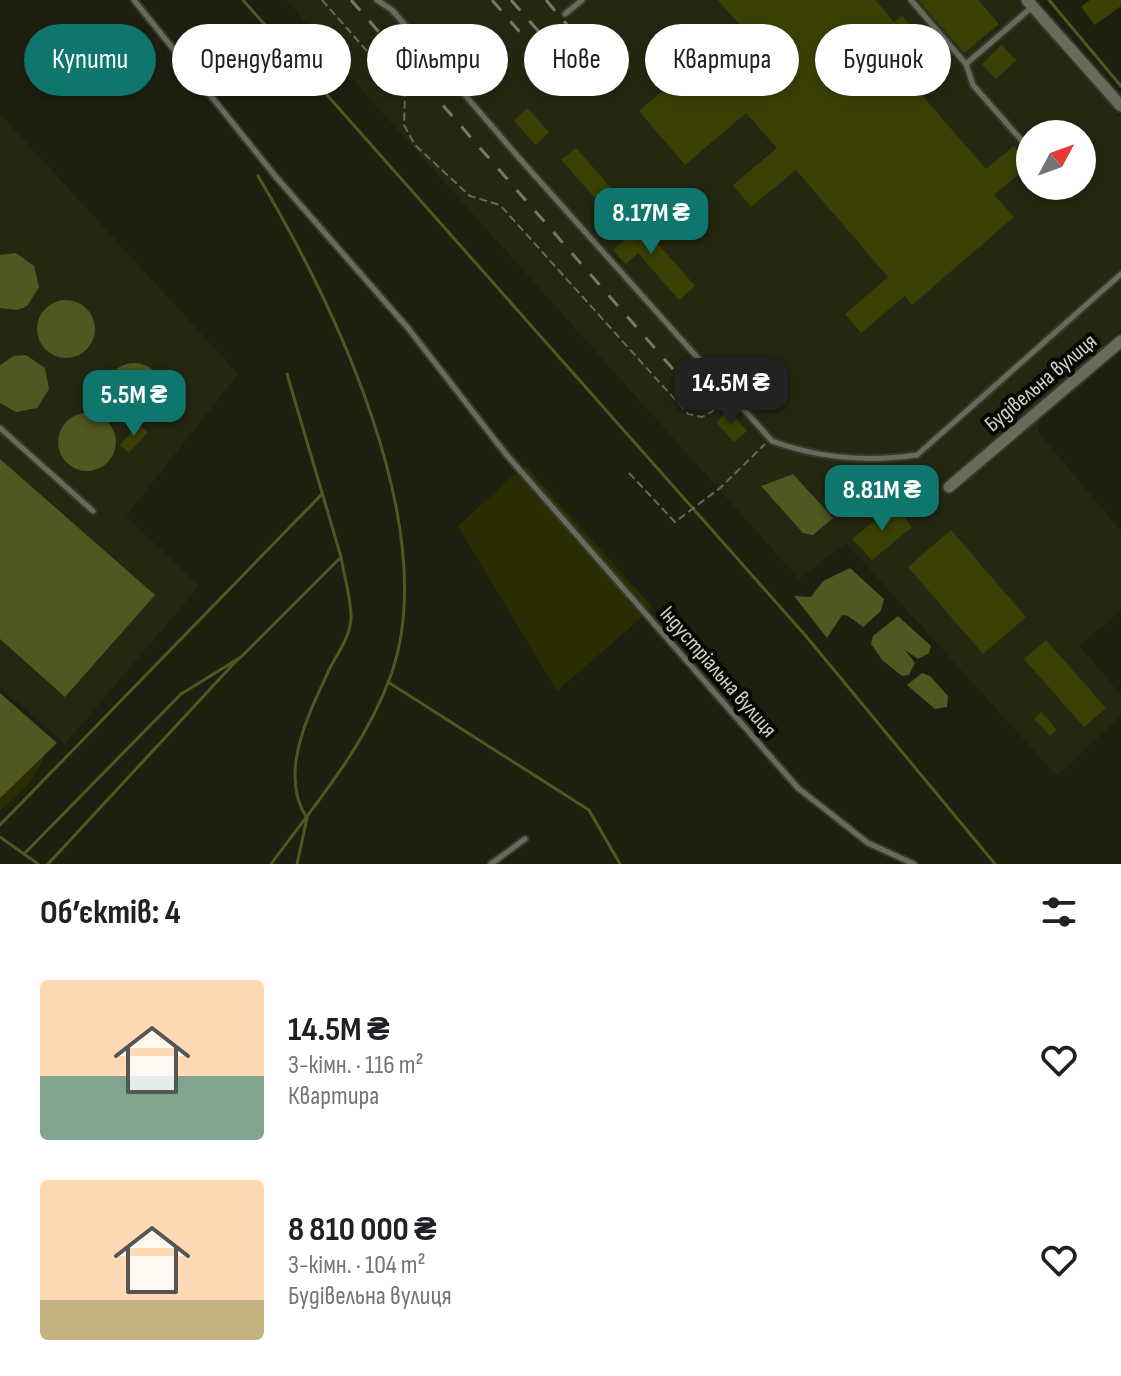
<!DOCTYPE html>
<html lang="uk">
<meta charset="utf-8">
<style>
body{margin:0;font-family:"Sofia Sans Condensed",sans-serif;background:#f6f6f6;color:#202124;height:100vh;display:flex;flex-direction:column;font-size:30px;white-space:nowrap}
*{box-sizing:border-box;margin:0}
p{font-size:26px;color:#757577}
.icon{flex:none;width:44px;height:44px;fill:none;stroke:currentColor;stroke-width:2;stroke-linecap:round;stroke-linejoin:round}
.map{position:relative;height:864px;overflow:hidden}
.sheet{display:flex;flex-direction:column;background:#fff;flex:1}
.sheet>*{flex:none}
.banner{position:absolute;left:24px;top:24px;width:1074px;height:72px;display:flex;gap:16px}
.needle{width:52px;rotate:49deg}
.fabs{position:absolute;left:1016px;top:120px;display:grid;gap:16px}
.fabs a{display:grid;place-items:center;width:80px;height:80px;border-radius:50%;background:#fff;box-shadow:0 4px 12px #0003;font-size:40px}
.price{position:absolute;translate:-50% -68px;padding:0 18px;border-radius:16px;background:#0f766e;color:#fff;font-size:26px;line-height:52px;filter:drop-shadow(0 2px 4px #0008)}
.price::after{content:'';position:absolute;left:50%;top:48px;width:24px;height:18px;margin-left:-12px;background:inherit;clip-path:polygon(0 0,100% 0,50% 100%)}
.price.active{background:#222;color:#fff}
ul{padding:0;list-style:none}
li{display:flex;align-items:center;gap:24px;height:200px;padding:0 40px}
li span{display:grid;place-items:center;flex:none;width:224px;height:160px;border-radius:8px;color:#555}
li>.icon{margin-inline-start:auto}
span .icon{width:96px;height:96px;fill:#fffc;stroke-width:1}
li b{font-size:34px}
h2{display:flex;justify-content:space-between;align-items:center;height:96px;padding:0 40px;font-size:34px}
.tag{padding:0 28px;border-radius:36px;background:#fff;box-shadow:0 4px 12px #0003;font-size:28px;line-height:72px}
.tag.active{background:#0f766e;color:#fff}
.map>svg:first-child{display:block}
.built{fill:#252811;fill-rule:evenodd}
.green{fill:#292d00}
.water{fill:#505720}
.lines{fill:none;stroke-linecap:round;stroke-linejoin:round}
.stream{stroke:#505720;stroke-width:3}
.building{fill:#3b4105}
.lane-casing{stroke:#373930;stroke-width:9}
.street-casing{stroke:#373930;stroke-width:15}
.path{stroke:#66695b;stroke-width:2;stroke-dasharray:8 4;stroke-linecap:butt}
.lane{stroke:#686b58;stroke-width:5}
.street{stroke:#686b58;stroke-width:11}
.rail{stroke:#76786b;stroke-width:3;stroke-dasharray:14 14;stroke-linecap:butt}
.labels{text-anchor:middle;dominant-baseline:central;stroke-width:8;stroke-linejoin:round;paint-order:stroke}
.street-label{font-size:22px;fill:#d0d3c8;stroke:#070803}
</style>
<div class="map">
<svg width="1121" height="864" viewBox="0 0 1121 864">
<rect width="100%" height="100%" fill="#1d1f0f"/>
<g class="built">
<path d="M287 0H1018L1121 117V330L1040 401 1038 432 1121 531V611L1079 645 1121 695V716L1057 776 846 543 799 579 331 55ZM1030 134H1082V186H1030Z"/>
<polygon points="0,114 238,374 126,516 199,586 65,744 0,687"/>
</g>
<g class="green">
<polygon points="525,465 653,608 557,691 458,526"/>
<path d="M0 700 46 738C47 769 24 792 0 810Z"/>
</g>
<g class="water">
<polygon points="16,253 34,266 39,287 27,306 17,310 0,308 0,255"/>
<circle cx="66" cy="329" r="29"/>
<polygon points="26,355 45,368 49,389 37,408 16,412 0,403 0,365 14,356"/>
<circle cx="134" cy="392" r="29"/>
<circle cx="87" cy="442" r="29"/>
<polygon points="0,459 155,595 65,697 0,639"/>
<polygon points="793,474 833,518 813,535 803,533 761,486"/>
<polygon points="850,568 884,599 881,611 863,627 848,616 842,615 827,638 794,596 811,597 823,581"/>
<polygon points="898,616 931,646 929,653 918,659 905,650 915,663 909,675 902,676 882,660 871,644 873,636"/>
<polygon points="922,673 930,676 948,696 947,707 935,709 907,685"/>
<polygon points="0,693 57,743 0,798"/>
</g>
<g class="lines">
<g class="stream">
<polyline points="243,0 805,635 995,864"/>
<polyline points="1049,0 1121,86"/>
<path d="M258 176C333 302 443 528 391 675 365 747 316 803 271 864"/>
<polyline points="388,682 589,810 620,864"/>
<polyline points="0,825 322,494"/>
<polyline points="0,837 38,864"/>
<polyline points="24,854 181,694 241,657 341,557 287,374"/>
<polyline points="48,864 238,659"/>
<path d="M297 864 307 818C277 774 310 711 330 668 338 653 351 635 351 617 351 598 344 576 341 557"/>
</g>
</g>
<g class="building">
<polygon points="718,0 875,0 894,22 902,16 921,38 893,62 986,169 1014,146 1030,165 994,195 1014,217 912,305 905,296 861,333 845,314 888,277 796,170 751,207 733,185 777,148 746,113 685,165 639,111 739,24"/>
<polygon points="918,0 978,0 999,24 964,53"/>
<polygon points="1090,0 1121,0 1121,6 1095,25 1081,7"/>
<polygon points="1002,45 1016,60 996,79 982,64"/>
<polygon points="527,108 549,132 536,145 514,121"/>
<polygon points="576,148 618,196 604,208 561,160"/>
<polygon points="635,211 640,217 637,220 695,286 679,300 638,253 626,264 613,250 625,239 616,228"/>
<polygon points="729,410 747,431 734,442 716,422"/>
<polygon points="139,424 148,432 129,453 120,445"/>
<polygon points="894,505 912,527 872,560 852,539"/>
<polygon points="951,530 1026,617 983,654 908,567"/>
<polygon points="1046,640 1106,708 1084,727 1024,659"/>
<polygon points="1041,712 1057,730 1050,736 1034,719"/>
</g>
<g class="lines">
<defs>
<g id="lane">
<polyline points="134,0 276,177 408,328 505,453 798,788 868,843 914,864"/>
<path d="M377 0 392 10 520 159 772 441C818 458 868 462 917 455L1121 274"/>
<polyline points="911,0 966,64 1032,7"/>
<polyline points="565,14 582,0"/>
<polyline points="966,64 973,85 1030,150"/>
<polyline points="1061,186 1069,195"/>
<polyline points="0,428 93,511"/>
<polyline points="491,864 525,839"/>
</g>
<g id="street">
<polyline points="1027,0 1121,106"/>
<polyline points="949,487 1121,341"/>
</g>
</defs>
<use href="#lane" class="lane-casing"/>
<use href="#street" class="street-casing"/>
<g class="path">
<polyline points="322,0 405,94 404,125 415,145 470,196 500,205 688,414 702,417 713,411 721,393"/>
<polyline points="629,473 675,522 720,488 765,444"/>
</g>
<use href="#lane" class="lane"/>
<use href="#street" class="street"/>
<g class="rail">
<polyline points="351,0 693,392"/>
<polyline points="492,0 542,58"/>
<polyline points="511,0 554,49"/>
<polyline points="546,0 575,34"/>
</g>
</g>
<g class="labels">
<g class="street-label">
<text transform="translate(1041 383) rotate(-40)">Будівельна вулиця</text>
<text transform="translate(718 672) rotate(49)">Індустріальна вулиця</text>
</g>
</g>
</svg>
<div class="fabs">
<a><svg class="needle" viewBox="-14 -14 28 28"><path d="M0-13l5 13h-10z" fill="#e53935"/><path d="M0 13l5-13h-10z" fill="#757577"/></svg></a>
</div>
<b class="price" style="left:651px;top:256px">8.17M ₴</b>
<b class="price active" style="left:731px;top:426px">14.5M ₴</b>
<b class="price" style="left:134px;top:438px">5.5M ₴</b>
<b class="price" style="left:882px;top:533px">8.81M ₴</b>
<div class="banner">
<a class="tag active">Купити</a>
<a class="tag">Орендувати</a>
<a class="tag">Фільтри</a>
<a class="tag">Нове</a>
<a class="tag">Квартира</a>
<a class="tag">Будинок</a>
</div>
</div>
<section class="sheet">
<h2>Об’єктів: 4<svg class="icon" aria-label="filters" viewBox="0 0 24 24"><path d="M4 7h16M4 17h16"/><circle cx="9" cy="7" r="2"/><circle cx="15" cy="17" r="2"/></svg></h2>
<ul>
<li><span style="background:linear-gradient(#ffd9b3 60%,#7fa58c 0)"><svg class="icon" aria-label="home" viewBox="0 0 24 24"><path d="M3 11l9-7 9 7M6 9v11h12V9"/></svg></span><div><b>14.5M ₴</b><p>3-кімн. · 116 m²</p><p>Квартира</p></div><svg class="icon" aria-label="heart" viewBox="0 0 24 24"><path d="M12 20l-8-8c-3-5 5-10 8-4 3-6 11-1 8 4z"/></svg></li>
<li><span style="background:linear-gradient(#ffd9b3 75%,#c2b280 0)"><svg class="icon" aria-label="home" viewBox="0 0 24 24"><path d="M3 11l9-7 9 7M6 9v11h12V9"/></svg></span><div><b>8 810 000 ₴</b><p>3-кімн. · 104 m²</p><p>Будівельна вулиця</p></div><svg class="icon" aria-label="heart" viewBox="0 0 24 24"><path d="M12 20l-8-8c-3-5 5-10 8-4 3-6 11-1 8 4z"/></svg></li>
</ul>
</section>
